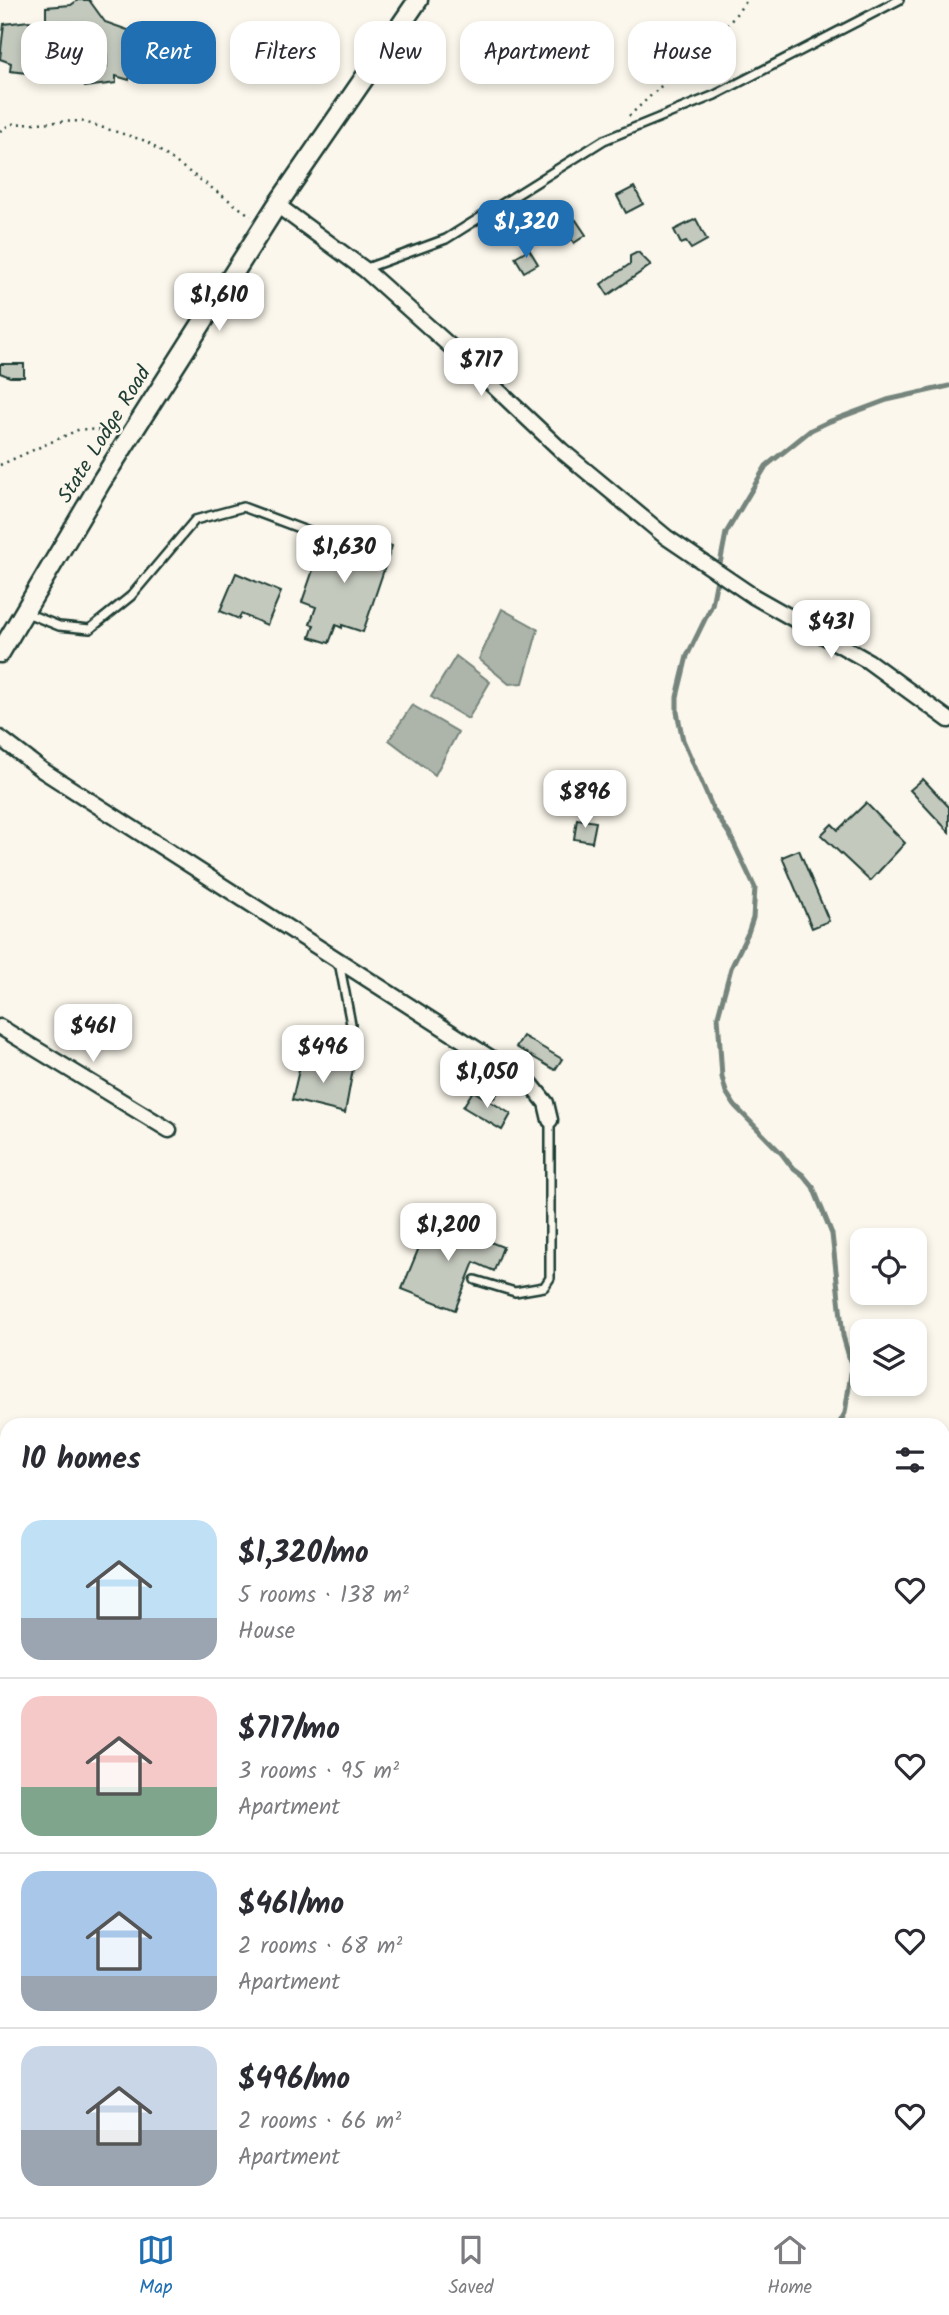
<!DOCTYPE html>
<meta charset="utf-8">
<style>
body{margin:0;font-family:Kalam,sans-serif;background:#f7f7f7;color:#2b2b33;height:100vh;display:flex;flex-direction:column;font-size:26px;white-space:nowrap}
*{box-sizing:border-box;margin:0}
p{font-size:23px;color:#7c7c81}
.icon{flex:none;width:38px;height:38px;fill:none;stroke:currentColor;stroke-width:2;stroke-linecap:round;stroke-linejoin:round}
.map{position:relative;flex:1;overflow:hidden}
.panel{position:absolute;left:0px;top:1418px;width:950px;height:800px;display:flex;flex-direction:column;background:#fff;border-radius:21px 21px 0 0;box-shadow:0 4px 10px #0003}
.panel>*{flex:none}
.guide{position:absolute;left:21px;top:21px;width:908px;height:63px;display:flex;gap:14px}
.buttons{position:absolute;left:850px;top:1228px;display:grid;gap:14px}
.buttons a{display:grid;place-items:center;width:77px;height:77px;border-radius:14px;background:#fff;box-shadow:0 4px 10px #0003;font-size:35px}
.price{position:absolute;translate:-50% -60px;padding:0 16px;border-radius:14px;background:#fff;color:#222;font-size:23px;line-height:46px;filter:drop-shadow(0 2px 4px #0008)}
.price::after{content:'';position:absolute;left:50%;top:42px;width:21px;height:16px;margin-left:-10px;background:inherit;clip-path:polygon(0 0,100% 0,50% 100%)}
.price.selected{background:#1f6fb2;color:#fff}
ul{padding:0;list-style:none}
li{display:flex;align-items:center;gap:21px;height:175px;padding:0 21px}
li+li{border-top:2px solid #e1e1e2}
li span{display:grid;place-items:center;flex:none;width:196px;height:140px;border-radius:21px;color:#555}
li>.icon{margin-inline-start:auto}
span .icon{width:84px;height:84px;fill:#fffc;stroke-width:1}
li b{font-size:30px}
h2{display:flex;justify-content:space-between;align-items:center;height:84px;padding:0 21px;font-size:30px}
.tag{padding:0 24px;border-radius:21px;background:#fff;box-shadow:0 4px 10px #0003;font-size:24px;line-height:63px}
.tag.selected{background:#1f6fb2;color:#fff}
.dock{display:flex;justify-content:space-around;align-items:center;height:98px;border-top:2px solid #e1e1e2;background:#fff;font-size:19px;color:#7c7c81}
.dock a{display:grid;justify-items:center;gap:4px}
.dock .selected{color:#1f6fb2}
.map>svg:first-child{display:block}
.water{fill:#adb4aa;stroke:#74847b;stroke-width:2}
.lines{fill:none;stroke-linecap:round;stroke-linejoin:round}
.stream{stroke:#74847b;stroke-width:5}
.building{fill:#c4c9be;stroke:#1f3d34;stroke-width:2}
.service-casing{stroke:#1f3d34;stroke-width:12}
.minor-casing{stroke:#1f3d34;stroke-width:19}
.tertiary-casing{stroke:#1f3d34;stroke-width:23}
.path{stroke:#1f3d34;stroke-width:2.5;stroke-dasharray:2 5;stroke-linecap:butt}
.service{stroke:#fbf7ec;stroke-width:7}
.minor{stroke:#fbf7ec;stroke-width:14}
.tertiary{stroke:#fbf7ec;stroke-width:18}
.labels{text-anchor:middle;dominant-baseline:central;stroke-width:5;stroke-linejoin:round;paint-order:stroke}
.street-label{font-size:21px;fill:#1f3d34;stroke:#fbf7ec}
</style>
<div class="map">
<svg width="949" height="2217" viewBox="0 0 949 2217">
<rect width="100%" height="100%" fill="#fbf7ec"/>
<filter id="ink" filterUnits="userSpaceOnUse"><feTurbulence type="fractalNoise" baseFrequency=".0143" numOctaves="2"/><feDisplacementMap in="SourceGraphic" scale="14" xChannelSelector="R" yChannelSelector="G"/><feConvolveMatrix kernelMatrix="1 2 1 2 8 2 1 2 1" color-interpolation-filters="sRGB"/></filter>
<g filter="url(#ink)">
<g class="water">
<polygon points="502,609 538,629 523,683 509,684 479,659"/>
<polygon points="456,656 490,682 468,719 431,697"/>
<polygon points="412,705 458,732 435,775 389,740"/>
</g>
<g class="lines">
<g class="stream">
<polyline points="839,1424 845,1413 852,1367 843,1336 832,1234 813,1187 803,1175 791,1166 782,1154 735,1106 726,1092 722,1077 718,1016 731,968 748,933 753,918 755,888 730,835 714,811 683,740 677,712 677,697 687,656 712,605 726,533 766,466 811,430 828,422 887,400 949,386"/>
<polyline points="588,2210 592,2217"/>
<polyline points="393,2217 412,2210"/>
</g>
</g>
<g class="building">
<polygon points="78,0 89,0 105,22 139,34 144,38 161,38 160,55 137,53 129,80 116,76 116,83 85,87 83,70 107,67 106,41 71,41 74,81 44,82 44,75 10,71 11,63 0,59 4,24 29,21 46,25 46,7 71,5"/>
<polygon points="634,187 643,204 626,213 617,196"/>
<polygon points="696,219 707,240 691,249 686,242 681,244 674,230"/>
<polygon points="576,220 586,235 574,243 564,228"/>
<polygon points="529,249 538,264 524,272 515,257"/>
<polygon points="638,252 651,265 608,295 601,284 630,264 630,256"/>
<polygon points="0,364 24,364 24,377 10,377 0,373"/>
<polygon points="334,536 372,549 376,539 392,546 363,632 342,625 342,628 336,625 329,643 310,637 314,625 310,624 316,607 302,602 313,570 309,568 316,548 329,552"/>
<polygon points="236,573 281,592 267,625 241,614 239,619 220,611"/>
<polygon points="923,779 949,807 949,832 910,790"/>
<polygon points="866,803 905,843 870,881 821,835 832,824 838,830"/>
<polygon points="577,819 596,822 592,842 574,839"/>
<polygon points="799,850 829,921 812,928 782,857"/>
<polygon points="523,1036 562,1059 555,1070 516,1047"/>
<polygon points="302,1057 353,1069 345,1113 292,1100"/>
<polygon points="473,1091 511,1114 502,1130 463,1107"/>
<polygon points="431,1218 503,1247 494,1271 474,1262 455,1310 402,1289"/>
</g>
<g class="lines">
<defs>
<g id="service">
<polyline points="364,269 446,239 604,140 715,95 899,0"/>
<polyline points="24,612 59,626 90,629 131,596 195,520 243,507 320,536"/>
<polyline points="329,1049 342,1048 351,1024 339,962"/>
<polyline points="491,1094 508,1069"/>
<polyline points="475,1280 515,1292 544,1287 550,1278 550,1120"/>
</g>
<g id="minor">
<polyline points="277,205 364,269 469,363 561,450 666,537 753,596 868,661 949,720"/>
<polyline points="0,738 42,770 531,1084 546,1103 550,1120"/>
<polyline points="0,1027 169,1130"/>
<polyline points="0,1543 7,1543"/>
<polyline points="0,1802 7,1803"/>
<polyline points="0,2188 7,2185"/>
<polyline points="529,2210 553,2217"/>
<polyline points="493,2217 497,2210"/>
</g>
<polyline id="tertiary" points="0,653 101,482 277,205 418,0"/>
</defs>
<use href="#service" class="service-casing"/>
<use href="#minor" class="minor-casing"/>
<use href="#tertiary" class="tertiary-casing"/>
<g class="path">
<polyline points="629,116 730,22 747,0"/>
<polyline points="0,131 11,124 81,121 146,141 251,216"/>
<polyline points="0,465 80,429 115,431"/>
<polyline points="0,2136 7,2137"/>
<polyline points="868,2210 884,2217"/>
<polyline points="723,2217 728,2210"/>
</g>
<use href="#service" class="service"/>
<use href="#minor" class="minor"/>
<use href="#tertiary" class="tertiary"/>
</g>
</g>
<g class="labels">
<g class="street-label">
<text transform="translate(105 435) rotate(-58)">State Lodge Road</text>
</g>
</g>
</svg>
<div class="buttons">
<a><svg class="icon" aria-label="locate" viewBox="0 0 24 24"><circle cx="12" cy="12" r="6"/><path d="M12 2v4M12 18v4M2 12h4M18 12h4"/></svg></a>
<a><svg class="icon" aria-label="layers" viewBox="0 0 24 24"><path d="M12 4l9 5-9 5-9-5zM3 14l9 5 9-5"/></svg></a>
</div>
<b class="price selected" style="left:526px;top:260px">$1,320</b>
<b class="price" style="left:219px;top:333px">$1,610</b>
<b class="price" style="left:481px;top:398px">$717</b>
<b class="price" style="left:344px;top:585px">$1,630</b>
<b class="price" style="left:831px;top:660px">$431</b>
<b class="price" style="left:585px;top:830px">$896</b>
<b class="price" style="left:93px;top:1064px">$461</b>
<b class="price" style="left:323px;top:1085px">$496</b>
<b class="price" style="left:487px;top:1110px">$1,050</b>
<b class="price" style="left:448px;top:1263px">$1,200</b>
<div class="guide">
<a class="tag">Buy</a>
<a class="tag selected">Rent</a>
<a class="tag">Filters</a>
<a class="tag">New</a>
<a class="tag">Apartment</a>
<a class="tag">House</a>
</div>
<section class="panel">
<h2>10 homes<svg class="icon" aria-label="filters" viewBox="0 0 24 24"><path d="M4 7h16M4 17h16"/><circle cx="9" cy="7" r="2"/><circle cx="15" cy="17" r="2"/></svg></h2>
<ul>
<li><span style="background:linear-gradient(#bfe0f5 70%,#9aa5b1 0)"><svg class="icon" aria-label="home" viewBox="0 0 24 24"><path d="M3 11l9-7 9 7M6 9v11h12V9"/></svg></span><div><b>$1,320/mo</b><p>5 rooms · 138 m²</p><p>House</p></div><svg class="icon" aria-label="heart" viewBox="0 0 24 24"><path d="M12 20l-8-8c-3-5 5-10 8-4 3-6 11-1 8 4z"/></svg></li>
<li><span style="background:linear-gradient(#f6c9c9 65%,#7fa58c 0)"><svg class="icon" aria-label="home" viewBox="0 0 24 24"><path d="M3 11l9-7 9 7M6 9v11h12V9"/></svg></span><div><b>$717/mo</b><p>3 rooms · 95 m²</p><p>Apartment</p></div><svg class="icon" aria-label="heart" viewBox="0 0 24 24"><path d="M12 20l-8-8c-3-5 5-10 8-4 3-6 11-1 8 4z"/></svg></li>
<li><span style="background:linear-gradient(#a9c7e8 75%,#9aa5b1 0)"><svg class="icon" aria-label="home" viewBox="0 0 24 24"><path d="M3 11l9-7 9 7M6 9v11h12V9"/></svg></span><div><b>$461/mo</b><p>2 rooms · 68 m²</p><p>Apartment</p></div><svg class="icon" aria-label="heart" viewBox="0 0 24 24"><path d="M12 20l-8-8c-3-5 5-10 8-4 3-6 11-1 8 4z"/></svg></li>
<li><span style="background:linear-gradient(#c9d6e8 60%,#9aa5b1 0)"><svg class="icon" aria-label="home" viewBox="0 0 24 24"><path d="M3 11l9-7 9 7M6 9v11h12V9"/></svg></span><div><b>$496/mo</b><p>2 rooms · 66 m²</p><p>Apartment</p></div><svg class="icon" aria-label="heart" viewBox="0 0 24 24"><path d="M12 20l-8-8c-3-5 5-10 8-4 3-6 11-1 8 4z"/></svg></li>
</ul>
</section>
</div>
<nav class="dock">
<a class="selected"><svg class="icon" aria-label="map" viewBox="0 0 24 24"><path d="M3 6l6-2 6 2 6-2v14l-6 2-6-2-6 2zM9 4v14M15 6v14"/></svg>Map</a>
<a><svg class="icon" aria-label="saved" viewBox="0 0 24 24"><path d="M7 4h10v16l-5-4-5 4z"/></svg>Saved</a>
<a><svg class="icon" aria-label="home" viewBox="0 0 24 24"><path d="M3 11l9-7 9 7M6 9v11h12V9"/></svg>Home</a>
</nav>
